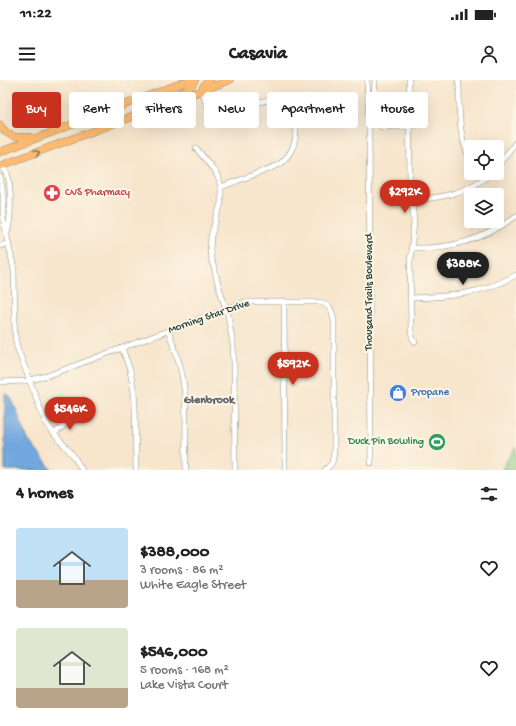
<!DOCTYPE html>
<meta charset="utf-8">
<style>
body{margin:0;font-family:"Gochi Hand",sans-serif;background:#f6f6f6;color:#222;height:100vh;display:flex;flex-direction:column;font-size:15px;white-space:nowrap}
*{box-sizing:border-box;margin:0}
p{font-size:13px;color:#767676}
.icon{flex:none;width:22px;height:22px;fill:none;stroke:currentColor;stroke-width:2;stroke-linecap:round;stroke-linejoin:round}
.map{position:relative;height:390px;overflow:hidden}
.details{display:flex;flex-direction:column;background:#fff;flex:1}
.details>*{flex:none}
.guide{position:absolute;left:12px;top:12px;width:492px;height:36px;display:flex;gap:8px}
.tools{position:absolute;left:464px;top:60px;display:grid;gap:8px}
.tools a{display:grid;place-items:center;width:40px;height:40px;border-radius:4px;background:#fff;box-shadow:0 4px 16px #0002;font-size:20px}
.price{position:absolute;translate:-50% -34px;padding:0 9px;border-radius:14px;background:#c8321e;color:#fff;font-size:13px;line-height:26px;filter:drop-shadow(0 1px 2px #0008)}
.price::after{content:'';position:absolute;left:50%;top:24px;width:12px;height:9px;margin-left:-6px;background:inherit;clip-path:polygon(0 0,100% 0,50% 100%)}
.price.on{background:#222;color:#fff}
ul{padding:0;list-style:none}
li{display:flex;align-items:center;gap:12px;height:100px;padding:0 16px}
li span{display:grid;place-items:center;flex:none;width:112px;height:80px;border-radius:4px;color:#555}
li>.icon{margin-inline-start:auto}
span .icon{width:48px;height:48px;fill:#fffc;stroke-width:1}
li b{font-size:17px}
h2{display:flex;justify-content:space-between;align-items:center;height:48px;padding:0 16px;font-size:17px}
.chip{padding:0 14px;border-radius:4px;background:#fff;box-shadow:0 4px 16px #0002;font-size:14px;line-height:36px}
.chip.on{background:#c8321e;color:#fff}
.status{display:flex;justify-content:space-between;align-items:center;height:28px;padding:0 20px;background:#fff;direction:ltr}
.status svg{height:11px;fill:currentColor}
header{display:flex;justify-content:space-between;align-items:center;height:52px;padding:0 16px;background:#fff;font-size:18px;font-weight:800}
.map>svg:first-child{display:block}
.green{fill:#86c882;stroke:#52825b}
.water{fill:#72a8e0;stroke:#48728a}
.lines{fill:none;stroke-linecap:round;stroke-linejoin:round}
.minor-casing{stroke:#8b9180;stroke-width:6}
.highway-casing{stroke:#8b9180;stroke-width:8}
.minor{stroke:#fff;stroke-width:5}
.highway{stroke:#ffbb71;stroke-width:7}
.oneway{stroke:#84764f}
.labels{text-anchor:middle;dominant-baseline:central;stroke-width:4;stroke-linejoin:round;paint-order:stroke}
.health-label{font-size:11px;fill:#be3a42;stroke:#fcf5e5;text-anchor:start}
.street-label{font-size:11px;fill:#1f3d34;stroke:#fcf5e5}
.shop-label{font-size:11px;fill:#366cbe;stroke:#fcf5e5;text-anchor:start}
.leisure-label{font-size:11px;fill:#27864d;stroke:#fcf5e5;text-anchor:end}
.neighbourhood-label{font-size:12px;font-weight:bold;fill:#62646d;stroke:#fcf5e5}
</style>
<div class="status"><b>11:22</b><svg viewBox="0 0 49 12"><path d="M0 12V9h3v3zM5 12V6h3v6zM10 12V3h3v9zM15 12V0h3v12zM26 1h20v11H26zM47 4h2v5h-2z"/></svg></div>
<header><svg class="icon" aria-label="menu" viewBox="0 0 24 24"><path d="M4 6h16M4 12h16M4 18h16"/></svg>Casavia<svg class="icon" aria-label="person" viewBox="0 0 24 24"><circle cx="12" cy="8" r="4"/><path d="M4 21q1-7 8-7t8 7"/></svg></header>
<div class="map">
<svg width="516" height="390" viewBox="0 0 516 390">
<rect width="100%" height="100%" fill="#fcf5e5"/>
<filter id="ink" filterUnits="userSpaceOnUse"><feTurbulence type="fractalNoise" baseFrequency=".025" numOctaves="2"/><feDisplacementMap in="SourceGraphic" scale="8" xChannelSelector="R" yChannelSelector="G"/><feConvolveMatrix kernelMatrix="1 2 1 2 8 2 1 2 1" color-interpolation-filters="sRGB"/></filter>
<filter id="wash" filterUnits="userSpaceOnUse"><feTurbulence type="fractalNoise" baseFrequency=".012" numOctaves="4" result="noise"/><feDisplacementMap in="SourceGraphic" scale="16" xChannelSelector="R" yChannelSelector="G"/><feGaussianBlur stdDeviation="0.9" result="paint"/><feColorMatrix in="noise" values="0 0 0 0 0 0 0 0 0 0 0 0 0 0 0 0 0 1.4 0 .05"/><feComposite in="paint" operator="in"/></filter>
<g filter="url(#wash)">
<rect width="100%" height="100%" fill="#f7e5cc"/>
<polygon class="green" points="516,367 516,390 502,390 507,380"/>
<polygon class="water" points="5,314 9,315 13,322 28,360 52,390 5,390"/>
</g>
<g filter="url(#ink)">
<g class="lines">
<defs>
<g id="minor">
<polyline points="367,0 369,42 371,383"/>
<polyline points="409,0 410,103 414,142 410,182 411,251 412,257 415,262"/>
<path d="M458 0C460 8 459 17 459 25 460 45 461 63 471 80"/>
<path d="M202 10C205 18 206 31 216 33 221 34 231 34 237 33 250 28 260 18 274 21 285 24 292 32 295 42 299 58 292 76 278 85 270 89 261 92 253 95 242 99 232 103 221 107"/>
<polyline points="207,21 217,29 220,33"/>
<polyline points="370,39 374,19 375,0"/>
<polyline points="382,47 410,47"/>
<polyline points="196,68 214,90 218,97 221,107 221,123 211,156 210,170 211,179 215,191 217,201 228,235 233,265 234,283 235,390"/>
<path d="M0 87C3 88 5 90 7 93 12 107 11 140 7 154"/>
<polyline points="497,87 516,62"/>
<polyline points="480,93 484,99"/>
<polyline points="0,97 3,113 3,138 14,190 15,256 17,267 40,328 45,341 54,354 73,375 82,390"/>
<path d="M412 121C442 117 467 114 491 93"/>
<polyline points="0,166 9,163"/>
<path d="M412 168C451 169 484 160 516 136"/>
<path d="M411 218C449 217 482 214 516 195"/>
<polyline points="284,221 285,390"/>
<path d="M168 251C174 265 179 280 182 295 188 326 185 359 186 390"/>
<polyline points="122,268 130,290 134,313 135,324 136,390"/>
<path d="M0 302 26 301 47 296 245 222H320C330 225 333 232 334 242V372L332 383 325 390"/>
<path d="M54 354C64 345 71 338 85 340"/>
</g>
<g id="highway">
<polyline points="202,10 204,5 210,0"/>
<path d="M172 18C180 13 191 9 195 0"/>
<path d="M0 45C8 58 18 58 31 57"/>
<polyline points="0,72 190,0"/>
<polyline points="0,86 230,0"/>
</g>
</defs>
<use href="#minor" class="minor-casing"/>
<use href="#highway" class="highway-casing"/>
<use href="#minor" class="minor"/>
<use href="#highway" class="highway"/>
</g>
<defs><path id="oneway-chevron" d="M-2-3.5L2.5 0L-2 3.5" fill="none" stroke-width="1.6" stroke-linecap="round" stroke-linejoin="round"/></defs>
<use class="oneway" href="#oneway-chevron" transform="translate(37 73) rotate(-21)"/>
</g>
<defs>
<symbol id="pharmacy-disc" viewBox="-11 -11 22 22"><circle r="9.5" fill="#e0444e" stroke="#fcf5e5"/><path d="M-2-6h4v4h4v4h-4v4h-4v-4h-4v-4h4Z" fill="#fff"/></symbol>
<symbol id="shop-disc" viewBox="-11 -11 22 22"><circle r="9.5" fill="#3f7fe0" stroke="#fcf5e5"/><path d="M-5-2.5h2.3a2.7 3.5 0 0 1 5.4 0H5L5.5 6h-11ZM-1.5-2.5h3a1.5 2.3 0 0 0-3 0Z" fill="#fff"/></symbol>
<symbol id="stadium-disc" viewBox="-11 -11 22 22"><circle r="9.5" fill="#2e9e5b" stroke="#fcf5e5"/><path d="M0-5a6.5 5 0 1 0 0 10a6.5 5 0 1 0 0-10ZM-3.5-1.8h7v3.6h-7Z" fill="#fff"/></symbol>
</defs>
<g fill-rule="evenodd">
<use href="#pharmacy-disc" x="42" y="103" width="20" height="20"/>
<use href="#shop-disc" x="388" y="303" width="20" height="20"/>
<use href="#stadium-disc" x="427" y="352" width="20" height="20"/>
</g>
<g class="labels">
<g class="health-label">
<text x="65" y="113">CVS Pharmacy</text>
</g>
<g class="street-label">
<text transform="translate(370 212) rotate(-90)">Thousand Trails Boulevard</text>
<text transform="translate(209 237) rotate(-19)">Morning Star Drive</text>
</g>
<g class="shop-label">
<text x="411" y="313">Propane</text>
</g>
<g class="leisure-label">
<text x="424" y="362">Duck Pin Bowling</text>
</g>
<g class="neighbourhood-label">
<text x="209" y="321">Glenbrook</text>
</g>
</g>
</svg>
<div class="tools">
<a><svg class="icon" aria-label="locate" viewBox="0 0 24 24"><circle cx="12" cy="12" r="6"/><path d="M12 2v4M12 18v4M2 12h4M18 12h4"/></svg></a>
<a><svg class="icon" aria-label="layers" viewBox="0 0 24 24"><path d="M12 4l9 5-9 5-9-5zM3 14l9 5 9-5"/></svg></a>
</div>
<b class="price" style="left:405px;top:134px">$292K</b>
<b class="price on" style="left:463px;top:206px">$388K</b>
<b class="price" style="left:293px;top:306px">$592K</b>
<b class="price" style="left:70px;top:351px">$546K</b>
<div class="guide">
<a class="chip on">Buy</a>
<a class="chip">Rent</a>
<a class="chip">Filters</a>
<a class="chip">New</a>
<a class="chip">Apartment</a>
<a class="chip">House</a>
</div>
</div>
<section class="details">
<h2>4 homes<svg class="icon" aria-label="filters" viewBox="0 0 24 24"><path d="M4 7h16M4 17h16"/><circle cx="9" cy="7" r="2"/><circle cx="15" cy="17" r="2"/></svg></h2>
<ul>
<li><span style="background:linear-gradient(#bfe0f5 65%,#b9a48a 0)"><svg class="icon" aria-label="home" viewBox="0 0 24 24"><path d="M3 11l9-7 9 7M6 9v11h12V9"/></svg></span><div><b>$388,000</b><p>3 rooms · 86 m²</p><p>White Eagle Street</p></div><svg class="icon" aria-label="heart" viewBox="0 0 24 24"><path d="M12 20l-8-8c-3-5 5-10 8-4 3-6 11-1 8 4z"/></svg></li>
<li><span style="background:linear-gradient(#dfe7d0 75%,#b9a48a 0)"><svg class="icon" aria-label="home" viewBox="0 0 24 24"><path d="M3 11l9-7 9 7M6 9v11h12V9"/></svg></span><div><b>$546,000</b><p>5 rooms · 168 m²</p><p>Lake Vista Court</p></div><svg class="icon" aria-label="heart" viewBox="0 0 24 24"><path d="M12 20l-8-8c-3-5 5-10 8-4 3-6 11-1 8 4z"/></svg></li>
</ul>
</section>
